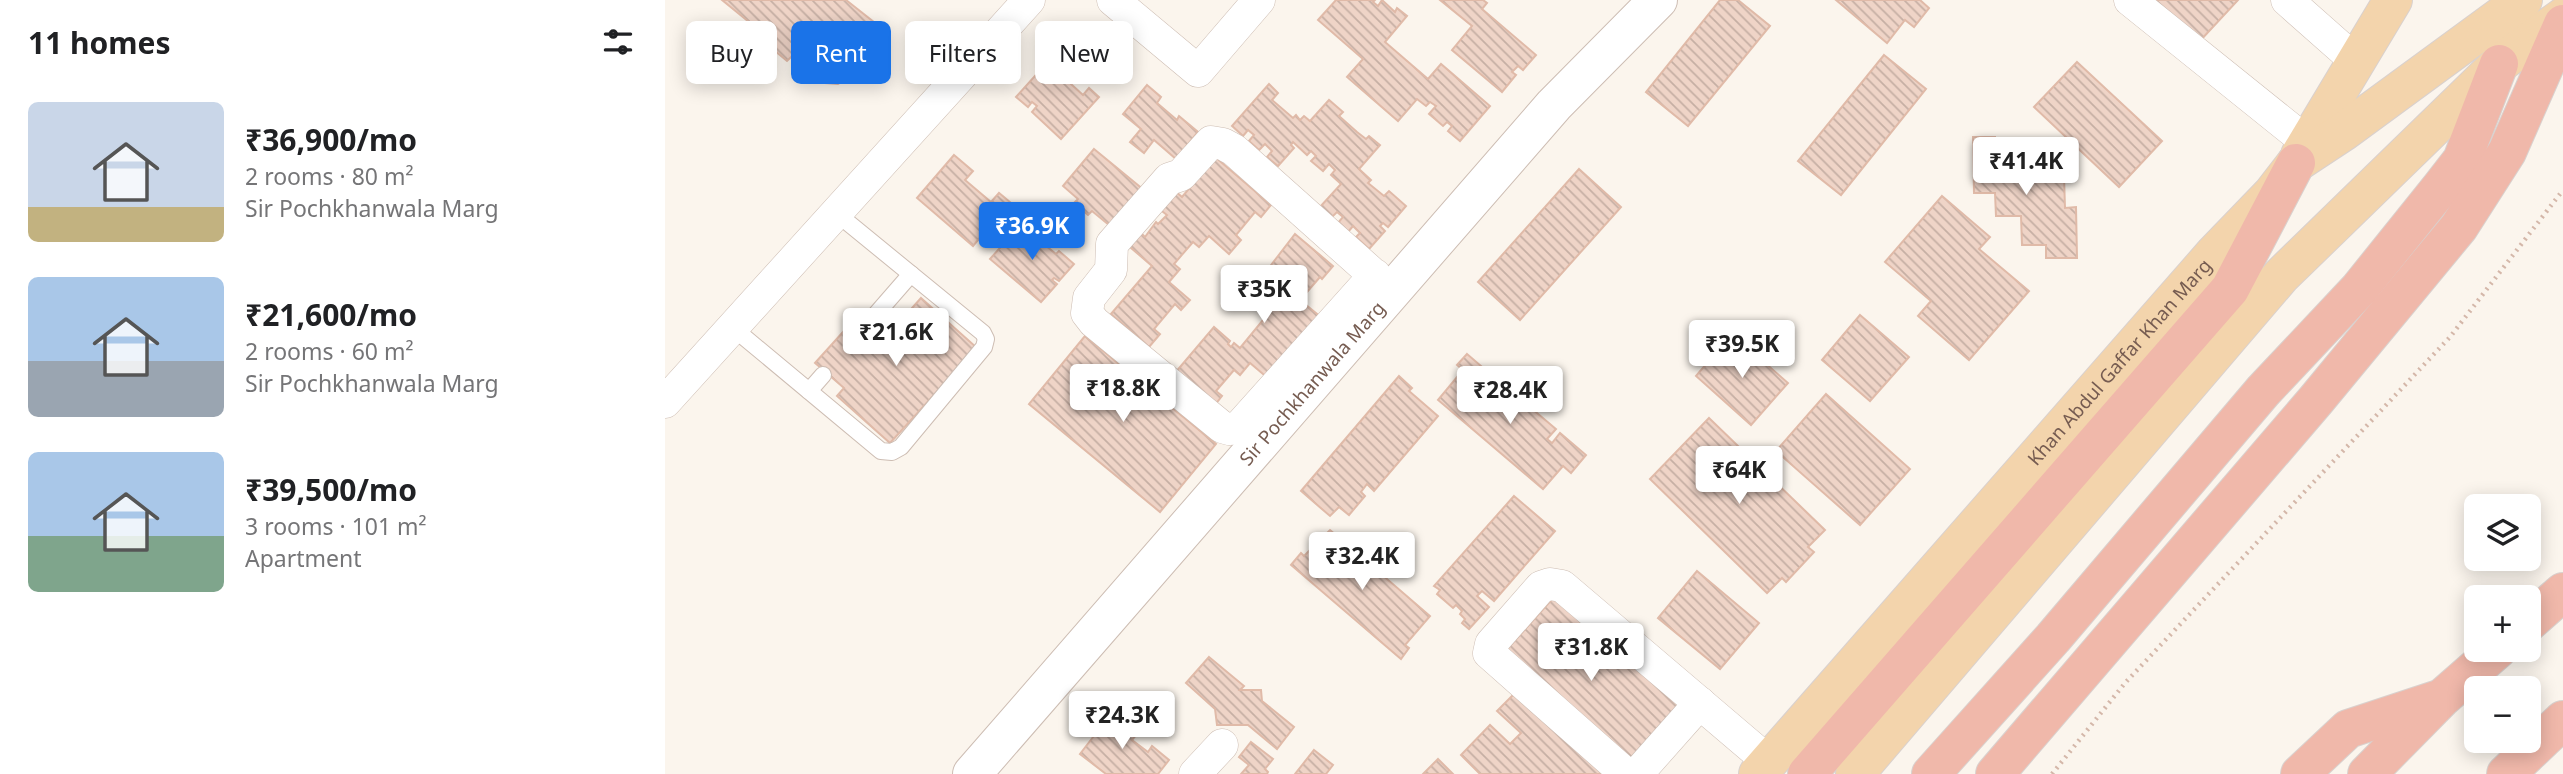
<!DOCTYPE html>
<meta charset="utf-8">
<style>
body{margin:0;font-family:"Noto Sans",sans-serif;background:#f2f2f2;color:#202124;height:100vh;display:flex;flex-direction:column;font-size:26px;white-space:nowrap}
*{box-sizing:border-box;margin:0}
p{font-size:23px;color:#757577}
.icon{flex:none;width:38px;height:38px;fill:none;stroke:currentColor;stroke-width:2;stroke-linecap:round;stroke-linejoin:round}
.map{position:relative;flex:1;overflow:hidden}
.drawer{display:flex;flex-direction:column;background:#fff;width:665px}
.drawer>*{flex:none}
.hud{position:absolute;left:21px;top:21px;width:665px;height:63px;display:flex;gap:14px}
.buttons{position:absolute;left:1799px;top:494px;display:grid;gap:14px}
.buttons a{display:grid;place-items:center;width:77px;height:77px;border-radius:10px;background:#fff;box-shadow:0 4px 18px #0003;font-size:35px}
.price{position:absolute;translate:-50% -60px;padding:0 16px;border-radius:7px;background:#fff;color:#222;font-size:23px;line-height:46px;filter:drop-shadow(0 2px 4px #0008)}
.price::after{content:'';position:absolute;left:50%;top:42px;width:21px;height:16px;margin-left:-10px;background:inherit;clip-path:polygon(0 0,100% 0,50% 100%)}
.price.current{background:#1a73e8;color:#fff}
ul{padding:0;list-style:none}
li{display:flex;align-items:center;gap:21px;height:175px;padding:0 28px}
li span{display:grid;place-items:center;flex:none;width:196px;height:140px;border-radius:10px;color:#555}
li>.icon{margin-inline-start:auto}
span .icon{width:84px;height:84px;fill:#fffc;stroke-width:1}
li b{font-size:30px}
h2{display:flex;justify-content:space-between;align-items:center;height:84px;padding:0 28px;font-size:30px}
.tag{padding:0 24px;border-radius:10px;background:#fff;box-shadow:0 4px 18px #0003;font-size:24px;line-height:63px}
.tag.current{background:#1a73e8;color:#fff}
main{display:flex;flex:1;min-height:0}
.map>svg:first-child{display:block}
.building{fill:url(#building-back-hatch);stroke:#e0baa8;stroke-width:2}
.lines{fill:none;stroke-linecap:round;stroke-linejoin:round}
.service-casing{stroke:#cdbdb3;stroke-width:18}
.minor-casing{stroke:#cdbdb3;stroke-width:33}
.tertiary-casing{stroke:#cdbdb3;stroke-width:40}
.primary-casing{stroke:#d9d1ce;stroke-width:40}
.motorway-casing{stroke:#d9d1ce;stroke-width:40}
.path{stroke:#d4b7a9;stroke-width:4.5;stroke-dasharray:2 5;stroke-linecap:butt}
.service{stroke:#fff;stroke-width:16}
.minor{stroke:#fff;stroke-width:32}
.tertiary{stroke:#fff;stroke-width:38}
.primary{stroke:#f3d4ac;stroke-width:38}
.motorway{stroke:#f0b8aa;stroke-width:38}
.labels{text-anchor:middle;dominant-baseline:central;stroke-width:5;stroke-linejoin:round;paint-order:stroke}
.street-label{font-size:19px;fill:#765c51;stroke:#fef9f4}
</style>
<main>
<section class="drawer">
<h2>11 homes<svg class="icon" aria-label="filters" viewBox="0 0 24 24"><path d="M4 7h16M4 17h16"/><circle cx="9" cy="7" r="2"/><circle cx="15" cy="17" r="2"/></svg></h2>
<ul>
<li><span style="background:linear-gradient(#c9d6e8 75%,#c2b280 0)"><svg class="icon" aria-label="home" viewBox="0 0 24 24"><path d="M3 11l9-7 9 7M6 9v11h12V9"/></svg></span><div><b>₹36,900/mo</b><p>2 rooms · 80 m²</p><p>Sir Pochkhanwala Marg</p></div></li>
<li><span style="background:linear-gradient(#a9c7e8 60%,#9aa5b1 0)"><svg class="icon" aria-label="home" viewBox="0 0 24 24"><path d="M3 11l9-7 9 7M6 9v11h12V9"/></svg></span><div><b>₹21,600/mo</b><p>2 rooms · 60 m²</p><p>Sir Pochkhanwala Marg</p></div></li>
<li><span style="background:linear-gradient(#a9c7e8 60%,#7fa58c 0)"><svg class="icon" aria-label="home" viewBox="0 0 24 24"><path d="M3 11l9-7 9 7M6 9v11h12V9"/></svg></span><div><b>₹39,500/mo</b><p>3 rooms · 101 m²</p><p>Apartment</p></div></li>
</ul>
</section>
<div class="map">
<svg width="1898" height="774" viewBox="0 0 1898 774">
<defs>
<pattern id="building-back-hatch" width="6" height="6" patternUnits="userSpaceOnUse" patternTransform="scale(1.75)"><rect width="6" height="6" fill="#efd4c7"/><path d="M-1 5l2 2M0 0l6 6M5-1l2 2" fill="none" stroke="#c6afa4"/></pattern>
</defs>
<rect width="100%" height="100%" fill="#fbf5ed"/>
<g class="building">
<polygon points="57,0 181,0 224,34 204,61 185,77 173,84 160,83 127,56 122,61 92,36 95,31"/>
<polygon points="671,0 710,0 708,2 713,6 717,0 730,12 732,8 742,16 720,42 763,79 776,64 825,106 795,141 783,131 787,126 782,122 778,126 764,114 771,106 765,102 761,106 752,99 733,121 682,77 698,59 653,20"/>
<polygon points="775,0 818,0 822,3 817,9 871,55 858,70 853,66 847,72 851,75 837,92 787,50 807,26"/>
<polygon points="1055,0 1073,0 1105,26 1023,126 981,92"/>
<polygon points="1171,0 1255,0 1264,8 1249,27 1240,20 1222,43"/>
<polygon points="1488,0 1573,0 1533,43"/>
<polygon points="1219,55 1261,89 1176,195 1133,161"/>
<polygon points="388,56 401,68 395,74 418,95 424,88 434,97 396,139 367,112 372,106 367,102 363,107 351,97"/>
<polygon points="1412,62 1497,141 1454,187 1369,107"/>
<polygon points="604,84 613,93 607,100 628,118 631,115 635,120 639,116 645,121 664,100 678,112 674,116 692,132 701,139 704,136 715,145 694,169 706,180 703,183 719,196 724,191 741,206 723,227 718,223 715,226 720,231 704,249 691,237 695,233 688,226 683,232 673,223 678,217 672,212 667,217 655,207 676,184 666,175 670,170 664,164 658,171 646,161 651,156 646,151 642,155 628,142 626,145 629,148 613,166 602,157 607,151 600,144 594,150 584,141 589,135 583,130 578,136 567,126"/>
<polygon points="482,85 496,97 492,103 512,120 514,116 533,132 511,159 489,140 479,153 465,142 476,129 458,114"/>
<polygon points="1308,137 1330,137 1330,145 1355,145 1356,168 1370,168 1370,176 1399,176 1400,208 1411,207 1412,258 1381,258 1381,245 1357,245 1356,216 1331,216 1330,193 1309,193"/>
<polygon points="429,149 480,191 449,229 427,211 423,215 409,203 413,199 398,186"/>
<polygon points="542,150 606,205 596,217 590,212 571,235 576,240 564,254 544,236 534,247 528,242 509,264 515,269 504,282 525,300 516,310 510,304 489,329 495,334 484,347 446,314 487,266 465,247 476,233 480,237 491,222 493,224 502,215 493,208 509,190 517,197 534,177"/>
<polygon points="289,155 308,171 300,180 326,202 334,193 345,202 326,224 322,221 318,225 323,228 308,246 252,198"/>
<polygon points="914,169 956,207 855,320 813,282"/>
<polygon points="1277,196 1325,237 1314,249 1364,291 1304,360 1253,316 1266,301 1220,262"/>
<polygon points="360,218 374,230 369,236 391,254 394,251 409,264 394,281 389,278 387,280 392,284 376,302 325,259 342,240 347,245 350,242 345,237"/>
<polygon points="630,234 668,266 657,279 655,277 635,300 662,322 605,380 585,363 575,375 569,370 551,391 557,396 549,406 510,373 549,327 565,341 563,344 566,347 569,343 575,348 603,314 598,311 607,300 587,283 601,267 603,269"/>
<polygon points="256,298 312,348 225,443 172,396 179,388 150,363 188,321 215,344"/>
<polygon points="1195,315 1244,357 1205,401 1157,360"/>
<polygon points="1067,334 1123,383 1086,425 1031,376"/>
<polygon points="420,336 551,444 495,512 364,404"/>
<polygon points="802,354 830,378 816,394 828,403 841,387 891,429 882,439 887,443 895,433 921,455 906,473 898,466 878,489 773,400 798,370 792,365"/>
<polygon points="734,376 747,388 744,391 773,416 709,491 702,484 696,492 700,496 684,515 674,507 665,516 636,491"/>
<polygon points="1161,394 1245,469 1195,525 1111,451"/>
<polygon points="1044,418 1160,530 1143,547 1149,552 1121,582 1117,578 1102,593 985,479"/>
<polygon points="849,496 890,531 829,601 817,591 812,596 824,607 804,629 797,623 800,619 795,614 797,611 791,605 788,608 772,594 775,590 769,586"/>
<polygon points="665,530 765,616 740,645 744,648 736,659 626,565 636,553 639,556"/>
<polygon points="1032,571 1094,623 1055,669 993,618"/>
<polygon points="890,596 1018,709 963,770 835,657"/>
<polygon points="544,657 579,686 575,690 596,690 597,701 629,727 612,749 583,725 552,725 550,709 521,683"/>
<polygon points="853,690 940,774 815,774 796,755 825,725 845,744 856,733 832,711"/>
<polygon points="446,714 472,734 467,740 483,752 487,746 504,760 493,774 441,774 415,754"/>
<polygon points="586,742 608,759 600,769 603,772 602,774 576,774 584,765 574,757"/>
<polygon points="649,750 668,765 661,774 630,774"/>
<polygon points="773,759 788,774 758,774"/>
</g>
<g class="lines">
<defs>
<g id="service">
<polyline points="67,327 216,451 227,452 236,447 319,347 321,339 318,333 170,212"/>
<polyline points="199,328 246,274"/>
<polyline points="144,391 158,375"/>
</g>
<g id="minor">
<polyline points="448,0 533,71 594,0"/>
<polyline points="1465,0 1643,143"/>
<polyline points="1622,0 1691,61"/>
<polyline points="710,275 573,428 564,429 557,427 429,322 422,313 424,298 446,270 447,244 504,179 516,175 546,142 558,144 569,150 727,291"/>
<polyline points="0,402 364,0"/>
<polyline points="530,774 557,745"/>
<polyline points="961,774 824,653 826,644 876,587 885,584 897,586 1104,762"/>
<polyline points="972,774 1035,703"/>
</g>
<g id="tertiary">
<path id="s1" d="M307 774 889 105 993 0"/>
</g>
<g id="primary">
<polyline points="1635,155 1728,0"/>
<path id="s2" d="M1093 774 1549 254 1607 194 1631 163 1678 132 1858 0"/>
<polyline points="1190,774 1616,276 1834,64 1898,17"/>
</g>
<g id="motorway">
<polyline points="1864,622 1898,592"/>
<polyline points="1142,774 1565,289 1631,163"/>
<polyline points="1266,774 1388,638 1598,391 1694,289 1776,187 1797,160 1834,64"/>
<polyline points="1330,774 1651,400 1794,227 1842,152 1898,24"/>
<polyline points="1635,774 1683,729 1771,700"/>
<polyline points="1702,774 1777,698 1833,649"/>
<polyline points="1841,774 1898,720"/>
</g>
</defs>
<use href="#service" class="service-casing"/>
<use href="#minor" class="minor-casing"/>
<use href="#tertiary" class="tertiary-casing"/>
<use href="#primary" class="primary-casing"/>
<use href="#motorway" class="motorway-casing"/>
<polyline class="path" points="1387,774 1460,683 1785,337 1898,190"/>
<use href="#service" class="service"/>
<use href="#minor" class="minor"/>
<use href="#tertiary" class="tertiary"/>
<use href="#primary" class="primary"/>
<use href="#motorway" class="motorway"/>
</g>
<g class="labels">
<g class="street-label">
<text stroke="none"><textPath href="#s2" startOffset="548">Khan Abdul Gaffar Khan Marg</textPath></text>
<text stroke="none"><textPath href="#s1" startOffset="518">Sir Pochkhanwala Marg</textPath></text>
</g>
</g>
</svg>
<div class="buttons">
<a><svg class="icon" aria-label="layers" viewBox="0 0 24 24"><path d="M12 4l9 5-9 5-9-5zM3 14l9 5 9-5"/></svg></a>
<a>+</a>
<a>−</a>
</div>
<b class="price" style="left:1361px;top:197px">₹41.4K</b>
<b class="price current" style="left:367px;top:262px">₹36.9K</b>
<b class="price" style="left:599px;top:325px">₹35K</b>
<b class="price" style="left:231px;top:368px">₹21.6K</b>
<b class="price" style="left:1077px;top:380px">₹39.5K</b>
<b class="price" style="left:458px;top:424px">₹18.8K</b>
<b class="price" style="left:845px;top:426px">₹28.4K</b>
<b class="price" style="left:1074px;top:506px">₹64K</b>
<b class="price" style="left:697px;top:592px">₹32.4K</b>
<b class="price" style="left:926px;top:683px">₹31.8K</b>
<b class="price" style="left:457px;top:751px">₹24.3K</b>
<div class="hud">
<a class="tag">Buy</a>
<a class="tag current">Rent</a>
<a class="tag">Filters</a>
<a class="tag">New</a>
</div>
</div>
</main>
